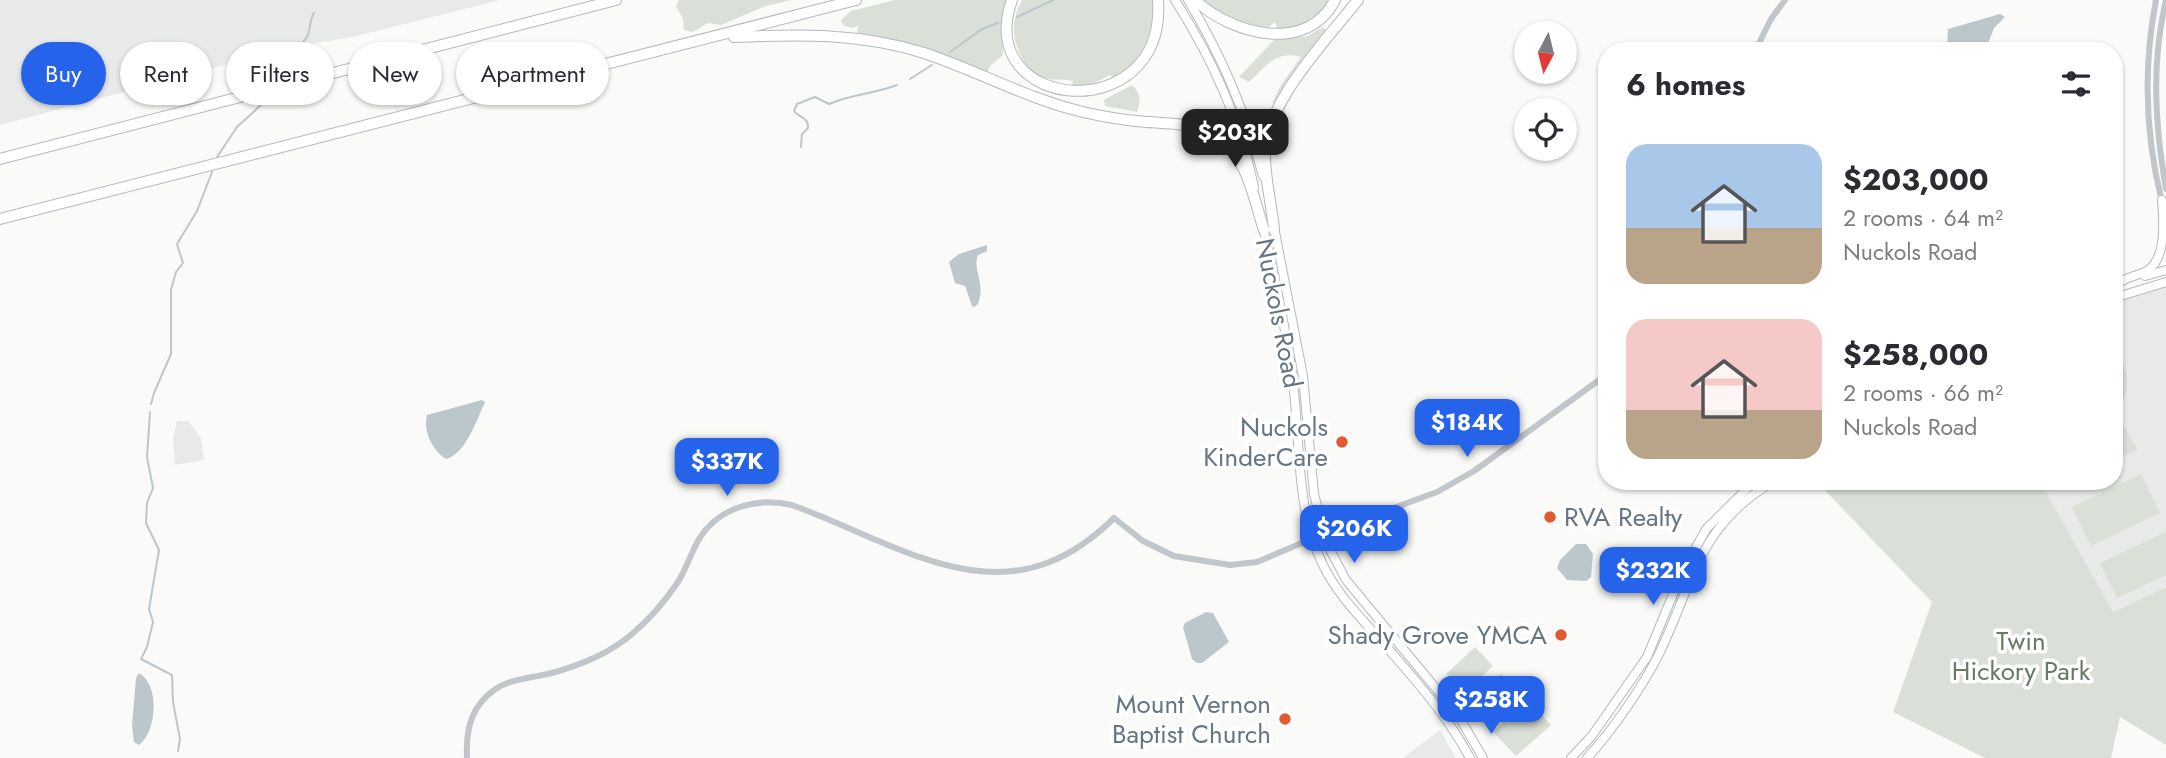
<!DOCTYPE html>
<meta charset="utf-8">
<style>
body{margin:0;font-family:Jost,sans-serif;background:#f7f7f7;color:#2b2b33;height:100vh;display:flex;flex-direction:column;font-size:26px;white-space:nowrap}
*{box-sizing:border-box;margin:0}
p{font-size:23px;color:#7c7c81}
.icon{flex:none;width:38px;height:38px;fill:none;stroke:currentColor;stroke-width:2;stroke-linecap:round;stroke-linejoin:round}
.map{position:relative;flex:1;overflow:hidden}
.side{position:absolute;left:1598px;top:42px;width:525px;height:448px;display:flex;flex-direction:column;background:#fff;border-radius:28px;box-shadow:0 2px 5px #0004}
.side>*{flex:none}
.hud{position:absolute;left:21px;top:42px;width:665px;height:63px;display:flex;gap:14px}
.needle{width:46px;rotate:187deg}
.controls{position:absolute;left:1514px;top:21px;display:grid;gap:14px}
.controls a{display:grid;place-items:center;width:63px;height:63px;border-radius:50%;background:#fff;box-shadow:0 2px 5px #0004;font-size:35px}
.price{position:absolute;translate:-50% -60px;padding:0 16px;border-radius:14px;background:#2563eb;color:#fff;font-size:23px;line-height:46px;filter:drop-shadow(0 2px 4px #0008)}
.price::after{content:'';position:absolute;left:50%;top:42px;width:21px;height:16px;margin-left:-10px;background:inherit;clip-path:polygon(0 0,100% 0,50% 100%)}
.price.active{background:#222;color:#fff}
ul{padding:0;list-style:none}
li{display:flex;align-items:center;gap:21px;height:175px;padding:0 28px}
li span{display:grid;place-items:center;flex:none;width:196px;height:140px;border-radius:21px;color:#555}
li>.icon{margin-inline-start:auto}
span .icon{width:84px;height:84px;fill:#fffc;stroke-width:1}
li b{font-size:30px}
h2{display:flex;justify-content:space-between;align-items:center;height:84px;padding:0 28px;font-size:30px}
.pill{padding:0 24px;border-radius:32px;background:#fff;box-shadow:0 2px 5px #0004;font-size:24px;line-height:63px}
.pill.active{background:#2563eb;color:#fff}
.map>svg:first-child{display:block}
.built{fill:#e8e9e9}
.green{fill:#dadfd7}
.water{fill:#bcc7cc}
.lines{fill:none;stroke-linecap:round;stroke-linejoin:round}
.stream{stroke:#bcc7cc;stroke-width:2}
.major-casing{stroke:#b5babe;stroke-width:10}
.highway-casing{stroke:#b4b9bd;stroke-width:12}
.minor{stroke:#c1c6ca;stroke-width:6}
.major{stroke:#fff;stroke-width:8}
.highway{stroke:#fff;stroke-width:10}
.poi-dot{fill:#e25b30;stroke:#fff;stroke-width:2.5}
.labels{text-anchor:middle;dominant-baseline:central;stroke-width:7;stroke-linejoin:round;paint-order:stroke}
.street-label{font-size:26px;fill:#657582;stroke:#fff}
.poi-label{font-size:26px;fill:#657582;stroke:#fff;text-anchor:end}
.park-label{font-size:26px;fill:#687a64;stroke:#fff}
</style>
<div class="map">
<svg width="2166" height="758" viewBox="0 0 2166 758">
<rect width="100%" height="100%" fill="#fafaf8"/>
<g class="built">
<polygon points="0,0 500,0 352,37 288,48 0,125"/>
<polygon points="2166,282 2166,587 2113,612 2040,481 2114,481 2114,298"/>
<polygon points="177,421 188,421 201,438 204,460 175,465 173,439"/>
<polygon points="1440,730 1456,758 1403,758"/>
</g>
<g class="green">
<polygon points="679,0 791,0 766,6 721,25 708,23 693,32 684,30 683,19 676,6"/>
<polygon points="895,0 1009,0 1003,27 1003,55 991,65 987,72 868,37 857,33 858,26 851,28 843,25 841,20 851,11"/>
<path d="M1022 0H1153C1155 33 1142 59 1116 79L1110 75 1080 90 1072 87 1073 81C1059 78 1051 82 1036 75 1030 73 1028 69 1025 63 1012 44 1010 21 1022 0Z"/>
<path d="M1202 0H1331C1319 22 1300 26 1278 30L1275 22 1265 30C1240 25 1221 18 1202 0Z"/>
<path d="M1323 27 1329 33 1277 103H1272L1281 85 1301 57C1276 50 1266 66 1249 82L1239 77 1274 40 1308 36Z"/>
<path d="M1132 85C1141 93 1141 101 1137 112L1105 106 1104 100Z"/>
<path d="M2114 362 2124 366C2131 384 2125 401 2114 416Z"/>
<polygon points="2124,426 2137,449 2114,462 2114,432"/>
<polygon points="2141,474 2160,513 2091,546 2072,507"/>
<polygon points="1816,481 2040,481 2113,612 2166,587 2166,745 2120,717 2111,758 1985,758 1893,712 1932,602"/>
<polygon points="2166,532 2166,575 2117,598 2100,563"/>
<polygon points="1475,647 1493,666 1464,693 1446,674"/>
<polygon points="1501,674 1519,693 1490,720 1472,701"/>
<polygon points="1528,700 1551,725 1516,756 1493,732"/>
</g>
<g class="water">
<polygon points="2000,14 2005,17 1994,28 1985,51 1947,51 1948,29"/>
<path d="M987 245V251L978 255C972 271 986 281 978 304L974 307 972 306 965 286 955 283 949 262 959 254Z"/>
<path d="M482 400 485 402C477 419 466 454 446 459 432 450 423 431 427 415Z"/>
<polygon points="1576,544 1586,544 1593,554 1591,577 1586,581 1567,580 1557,568 1560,560"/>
<polygon points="1206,612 1213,613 1229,642 1202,663 1197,663 1192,659 1183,627 1185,623"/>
<path d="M139 673C160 685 157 731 139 745L134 742 132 726 136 678Z"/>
</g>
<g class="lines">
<g class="stream">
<polyline points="1017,17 1053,0"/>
<polyline points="950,52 982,29 998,23"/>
<polyline points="910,79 932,65"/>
<path d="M273 83 275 73C282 66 304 43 308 35 311 27 309 21 314 13"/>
<polyline points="263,102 268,95"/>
<path d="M801 147 802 134 808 128C809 117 799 118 794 111L797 104 815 97 829 104C851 94 874 94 897 85"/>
<polyline points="217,157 237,127 262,104"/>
<polyline points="151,404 154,393 171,354 171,290 176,272 183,263 177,244 197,211 212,172"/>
<polyline points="150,412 147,457 153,488 147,503 146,523 159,550 149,609 153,622 147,647 141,659 172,675 173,702 180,739 178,751"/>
</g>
<defs>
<g id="major">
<path d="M1175 0C1212 58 1240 119 1254 187"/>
<path d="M1188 0C1222 56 1246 113 1263 176"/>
<path d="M1263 227C1274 278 1287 331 1293 383 1301 444 1295 508 1323 565 1336 592 1357 614 1377 636 1411 675 1446 713 1470 758"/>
<polyline points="1274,227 1303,376 1314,494 1327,544 1346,580 1458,715 1483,758"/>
<polyline points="2145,276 2166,270"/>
<path d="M2117 285C2126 276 2135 277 2147 271 2166 259 2164 224 2162 200"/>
<polyline points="2114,298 2166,282"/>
<polyline points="1571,758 1591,737 1647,657 1683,570 1707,528 1755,481"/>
<path d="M1587 758C1612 731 1641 689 1658 656 1694 583 1696 527 1774 481"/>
</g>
<g id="highway">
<path d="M1012 0C972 113 1167 129 1158 0"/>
<path d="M1195 0C1231 34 1307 55 1335 0"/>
<path d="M734 37C799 34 861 33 924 53 978 71 1028 99 1083 112 1100 116 1118 119 1135 121 1163 124 1194 121 1218 137 1248 159 1253 197 1264 230"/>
<polyline points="0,159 616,0"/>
<polyline points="0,219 856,0"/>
<path d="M1274 230C1272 207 1266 183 1265 160 1262 105 1325 42 1358 0"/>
</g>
</defs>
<use href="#major" class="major-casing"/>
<use href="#highway" class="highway-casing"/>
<g class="minor">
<path d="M2156 0C2143 68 2145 135 2162 202"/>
<path d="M2166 0C2151 63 2155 126 2166 189"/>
<polyline points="1755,51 1771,19 1785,0"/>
<path d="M467 758C466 734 469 712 488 695 506 678 529 679 552 673 581 665 610 653 632 634 650 619 665 601 678 582 686 569 691 553 699 539 719 507 757 497 792 505 907 547 1006 625 1114 518L1143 541 1174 556 1230 565 1257 562 1323 534 1437 492 1474 471 1606 375"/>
</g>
<use href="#major" class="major"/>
<use href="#highway" class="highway"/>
</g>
<g class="poi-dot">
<circle cx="1342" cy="442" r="7"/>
<circle cx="1550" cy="517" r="7"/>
<circle cx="1561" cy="635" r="7"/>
<circle cx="1285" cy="719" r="7"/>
</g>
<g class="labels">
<g class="street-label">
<text transform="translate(1279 313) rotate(79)">Nuckols Road</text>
</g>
<g class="poi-label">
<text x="1328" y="427">Nuckols<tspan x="1328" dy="30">KinderCare</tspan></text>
<text x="1564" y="517" text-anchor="start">RVA Realty</text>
<text x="1547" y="635">Shady Grove YMCA</text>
<text x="1271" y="704">Mount Vernon<tspan x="1271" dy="30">Baptist Church</tspan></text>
</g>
<g class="park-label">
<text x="2021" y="641">Twin<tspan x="2021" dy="30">Hickory Park</tspan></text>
</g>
</g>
</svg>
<div class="controls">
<a><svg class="needle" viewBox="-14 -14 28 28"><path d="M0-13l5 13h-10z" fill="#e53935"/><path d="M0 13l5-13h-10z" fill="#7c7c81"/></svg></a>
<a><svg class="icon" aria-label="locate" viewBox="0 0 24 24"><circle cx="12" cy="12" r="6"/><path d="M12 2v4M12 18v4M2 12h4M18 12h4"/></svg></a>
</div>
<b class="price active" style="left:1235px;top:169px">$203K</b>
<b class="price" style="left:1467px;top:459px">$184K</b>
<b class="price" style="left:727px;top:498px">$337K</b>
<b class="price" style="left:1354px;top:565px">$206K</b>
<b class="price" style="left:1653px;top:607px">$232K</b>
<b class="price" style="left:1491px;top:736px">$258K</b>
<div class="hud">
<a class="pill active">Buy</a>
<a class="pill">Rent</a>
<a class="pill">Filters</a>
<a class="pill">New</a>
<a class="pill">Apartment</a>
</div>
<section class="side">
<h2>6 homes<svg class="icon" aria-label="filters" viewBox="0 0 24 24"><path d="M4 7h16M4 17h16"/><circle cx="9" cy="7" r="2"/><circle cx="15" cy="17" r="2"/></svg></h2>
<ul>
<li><span style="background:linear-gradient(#a9c7e8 60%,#b9a48a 0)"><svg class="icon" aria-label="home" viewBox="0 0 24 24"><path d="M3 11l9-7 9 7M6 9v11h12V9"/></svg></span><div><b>$203,000</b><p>2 rooms · 64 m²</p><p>Nuckols Road</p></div></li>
<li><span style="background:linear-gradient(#f6c9c9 65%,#b9a48a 0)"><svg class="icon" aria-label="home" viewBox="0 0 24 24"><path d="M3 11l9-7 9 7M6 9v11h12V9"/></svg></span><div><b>$258,000</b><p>2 rooms · 66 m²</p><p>Nuckols Road</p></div></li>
</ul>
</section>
</div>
